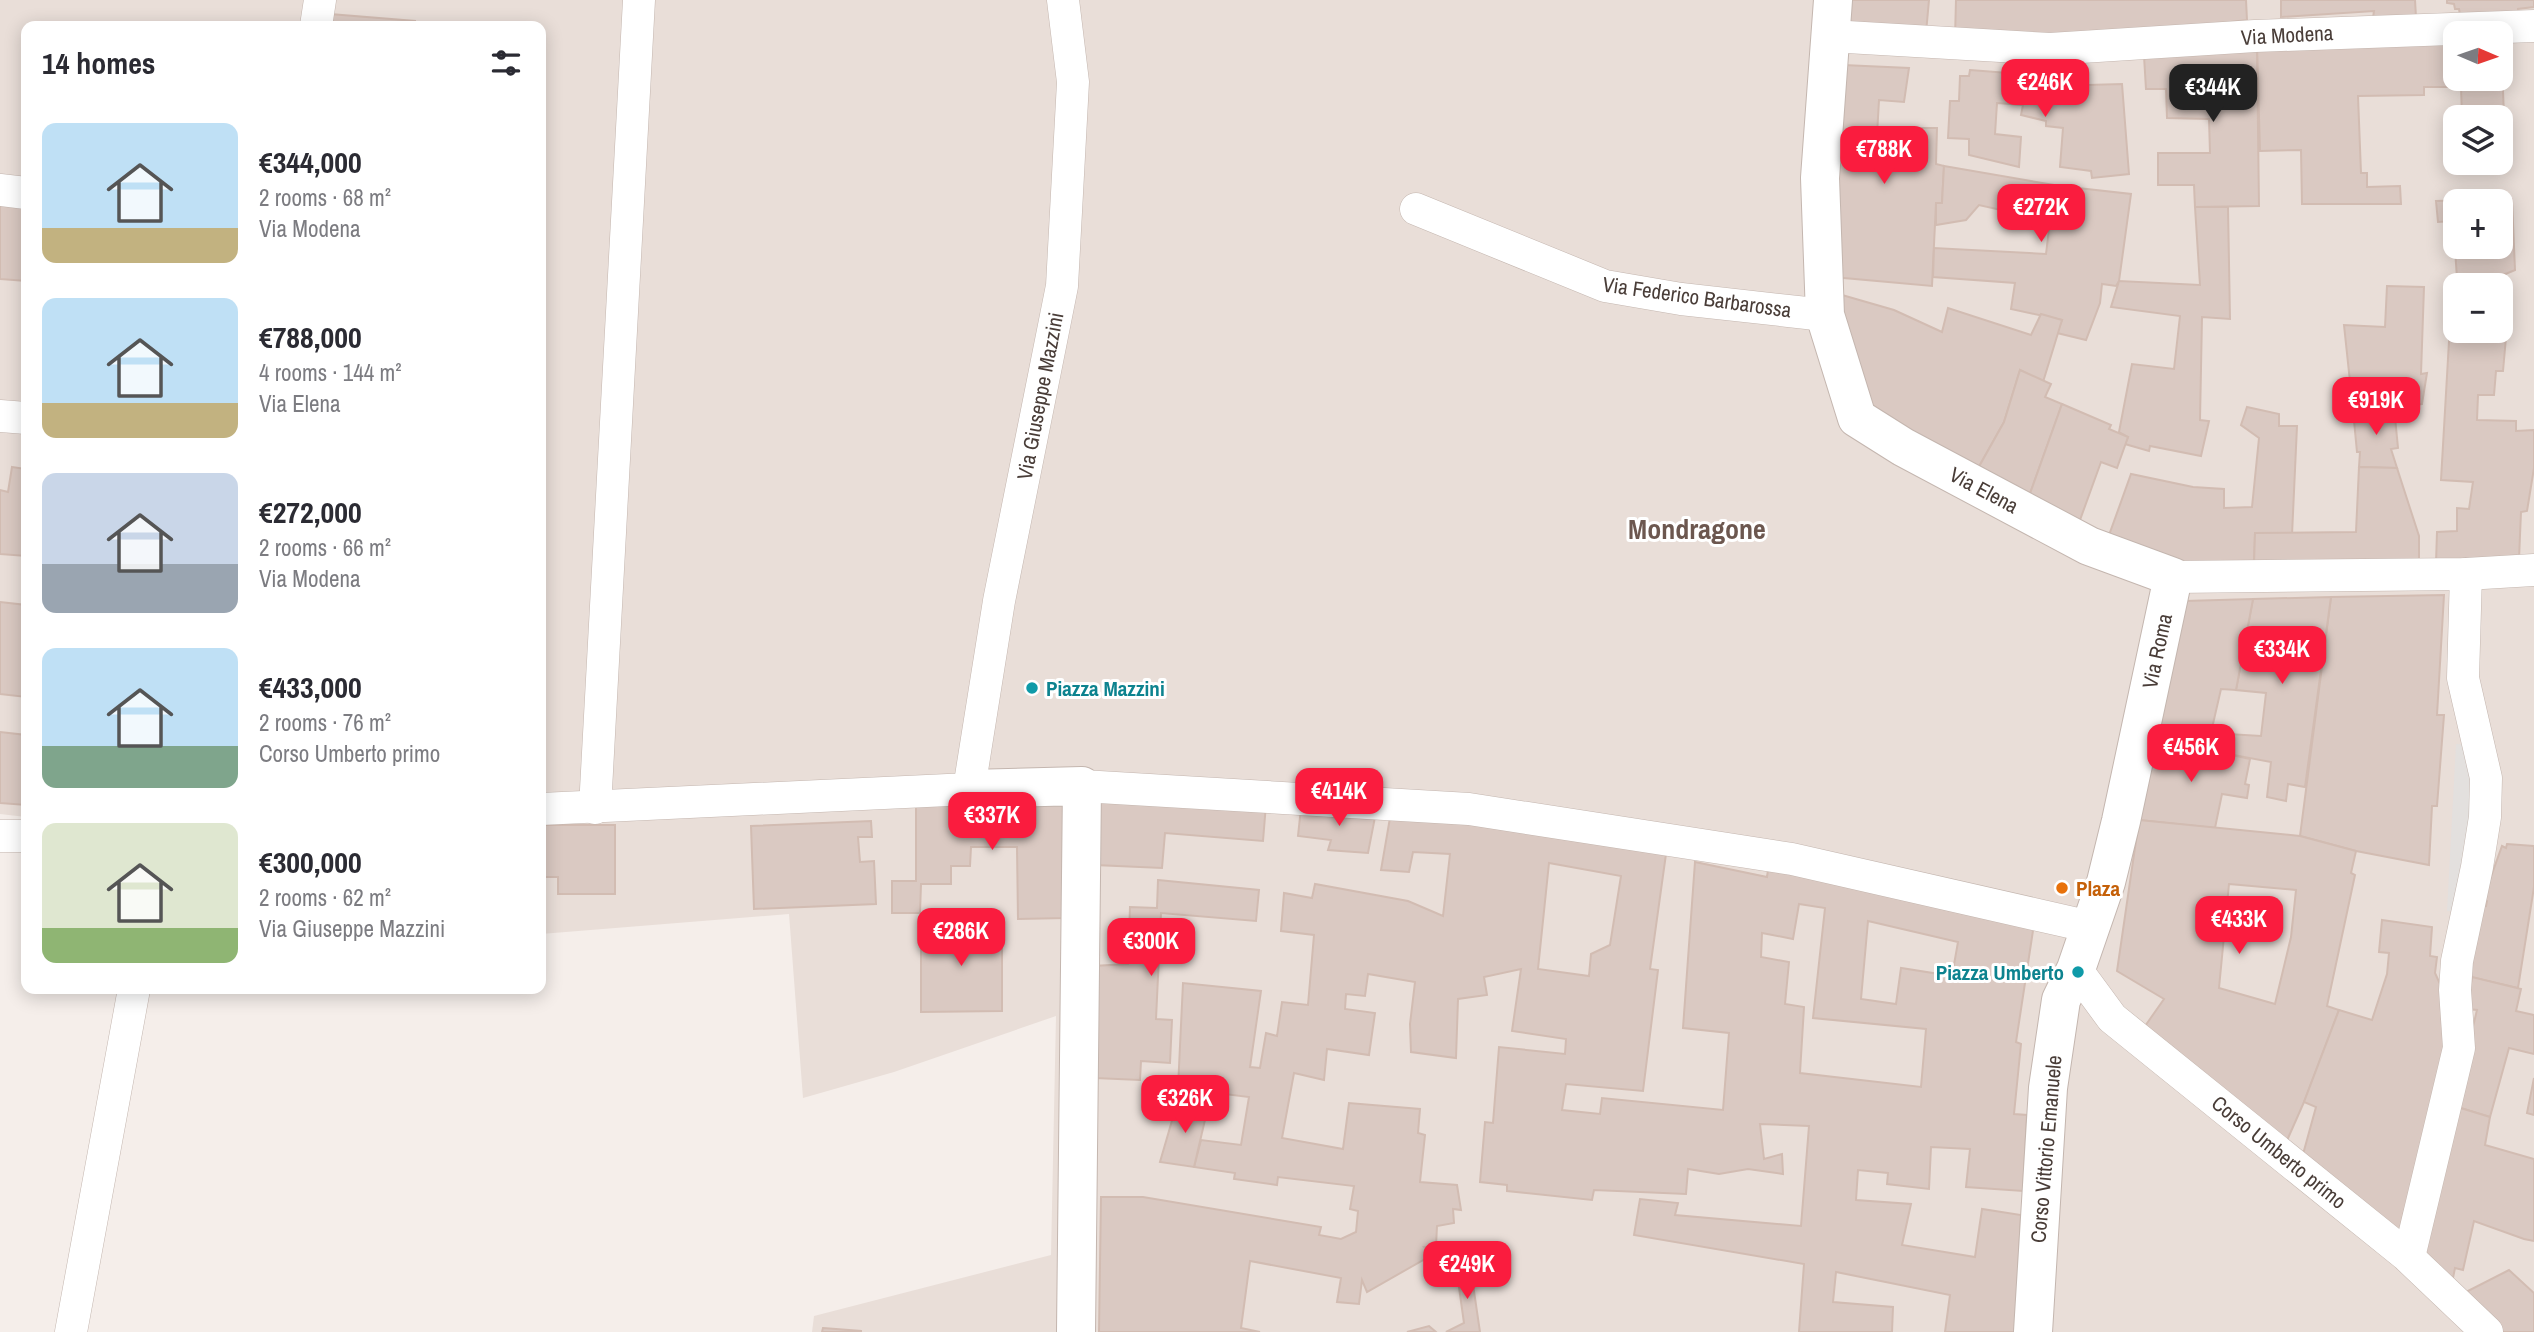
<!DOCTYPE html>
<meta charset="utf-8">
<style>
body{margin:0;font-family:"Archivo Narrow",sans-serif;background:#f7f7f7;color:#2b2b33;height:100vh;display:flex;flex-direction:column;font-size:26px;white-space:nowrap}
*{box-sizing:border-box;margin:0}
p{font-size:23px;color:#7c7c81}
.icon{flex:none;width:38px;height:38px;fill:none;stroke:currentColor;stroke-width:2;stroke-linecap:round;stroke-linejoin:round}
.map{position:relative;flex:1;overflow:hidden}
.details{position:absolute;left:21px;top:21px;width:525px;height:973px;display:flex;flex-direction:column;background:#fff;border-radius:14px;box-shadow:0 4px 18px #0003}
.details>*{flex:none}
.needle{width:46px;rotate:92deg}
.fabs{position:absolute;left:2443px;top:21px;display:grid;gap:14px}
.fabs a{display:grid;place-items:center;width:70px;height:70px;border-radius:14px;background:#fff;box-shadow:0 4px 18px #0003;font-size:35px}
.price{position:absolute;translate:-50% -60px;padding:0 16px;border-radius:14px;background:#fa1c3e;color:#fff;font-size:23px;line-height:46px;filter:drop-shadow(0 2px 4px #0008)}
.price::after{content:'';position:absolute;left:50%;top:42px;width:21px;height:16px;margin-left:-10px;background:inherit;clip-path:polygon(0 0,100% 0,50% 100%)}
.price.active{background:#222;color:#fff}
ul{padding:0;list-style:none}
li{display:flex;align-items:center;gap:21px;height:175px;padding:0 21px}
li span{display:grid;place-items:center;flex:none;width:196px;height:140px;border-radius:14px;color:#555}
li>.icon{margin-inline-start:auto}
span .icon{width:84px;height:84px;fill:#fffc;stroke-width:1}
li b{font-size:30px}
h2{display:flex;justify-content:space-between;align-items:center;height:84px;padding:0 21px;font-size:30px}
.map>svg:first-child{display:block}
.residential{fill:#e9ded8;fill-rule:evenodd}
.parking{fill:#e3e0de}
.building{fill:#dac9c2;stroke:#d2bcb2;stroke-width:2;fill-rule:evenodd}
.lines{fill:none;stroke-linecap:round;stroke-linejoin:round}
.minor-casing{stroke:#c4b6af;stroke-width:33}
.tertiary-casing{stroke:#c4b6af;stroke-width:40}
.minor{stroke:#fff;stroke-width:32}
.tertiary{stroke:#fff;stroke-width:38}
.culture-dot{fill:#0f9aa8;stroke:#fff;stroke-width:2.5}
.food-dot{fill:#e8710a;stroke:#fff;stroke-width:2.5}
.labels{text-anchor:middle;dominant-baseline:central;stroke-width:6;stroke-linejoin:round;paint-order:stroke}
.street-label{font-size:21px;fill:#493d38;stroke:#fff}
.culture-label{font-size:21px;font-weight:bold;fill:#0d838f;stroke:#fff;text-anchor:start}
.food-label{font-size:21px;font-weight:bold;fill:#c56008;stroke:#fff;text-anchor:start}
.district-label{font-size:28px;font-weight:bold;fill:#6c574f;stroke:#fff}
</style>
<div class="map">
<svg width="2534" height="1332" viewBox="0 0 2534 1332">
<rect width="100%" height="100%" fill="#f5eeea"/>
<path class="residential" d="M0 0H2534V1332H812L814 1316 1051 1255 1056 1016 894 1072 803 1098 789 914 541 934V26H26V817L0 814ZM2455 33H2501V79H2455ZM2455 117H2501V163H2455ZM2455 201H2501V247H2455ZM2455 285H2501V331H2455Z"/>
<polygon class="parking" points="2456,744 2473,745 2464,912 2447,911"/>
<g class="building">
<polygon points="1847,0 1929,0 1926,33 1845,26"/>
<polygon points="1956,0 2246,0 2247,20 2140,33 1955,38"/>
<polygon points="2281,0 2415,0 2416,17 2373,18 2374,11 2281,17"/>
<polygon points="2447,0 2534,0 2534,7 2518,9 2518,13 2460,15 2459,9 2455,9 2454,4 2447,3"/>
<polygon points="330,14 415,21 415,26 329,26"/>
<polygon points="2501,40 2506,167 2465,169 2464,163 2501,163 2501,117 2462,117 2461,87 2424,87 2424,95 2358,96 2361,173 2367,173 2367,187 2400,186 2401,204 2302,204 2301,150 2260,151 2257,47 2455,42 2455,79 2501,79"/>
<polygon points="2257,51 2259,206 2195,207 2194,185 2158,185 2158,153 2210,153 2209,119 2167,118 2166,89 2146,89 2144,56"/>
<polygon points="1843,65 1909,68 1904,102 1879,100 1877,135 1914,135 1914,128 1937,128 1936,164 1944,166 1942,203 1936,203 1932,286 1833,277"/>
<polygon points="1970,70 2087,79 2087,85 2122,84 2129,174 2092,178 2091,171 2060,167 2063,128 2046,126 2046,121 2021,115 2023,105 1997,103 1995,134 2021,137 2019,167 1969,155 1969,139 1948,138 1950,101 1959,101 1960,76 1969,76"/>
<polygon points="1944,166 2060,186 2131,194 2119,281 2116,286 2102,284 2100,303 2086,340 2057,333 2062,320 2011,309 2015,283 1933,277 1934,248 2046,254 2050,221 1979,205 1966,220 1936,225 1936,203 1942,203"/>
<path d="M2512 199 2515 270 2489 281 2471 274 2457 278 2453 221 2438 222 2436 201ZM2455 201H2501V247H2455Z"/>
<polygon points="0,200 26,201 26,281 0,279"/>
<polygon points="2195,207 2228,207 2230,319 2202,317 2200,420 2209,421 2201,456 2150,446 2149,451 2125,444 2128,437 2119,432 2132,364 2174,369 2180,316 2111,307 2119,281 2200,285"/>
<polygon points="2387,286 2424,287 2421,374 2427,373 2422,404 2353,410 2344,325 2385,327"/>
<polygon points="1842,295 1894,310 1942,332 1948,308 2031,335 2041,314 2062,320 2043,382 2020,370 2004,422 1976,472 1861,398 1833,299"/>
<polygon points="2450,324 2455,324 2455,331 2501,331 2501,326 2507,326 2503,371 2496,371 2494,395 2478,395 2477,420 2516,421 2516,431 2534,430 2534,468 2527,511 2521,512 2519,559 2436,563 2437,532 2457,531 2457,508 2469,509 2473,482 2441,480"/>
<polygon points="2020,370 2051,384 2045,397 2062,404 2027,502 1976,472 2004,422"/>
<polygon points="2062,404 2111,425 2109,429 2128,437 2117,468 2101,462 2076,531 2027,502"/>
<polygon points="2247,407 2279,414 2279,426 2297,426 2292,535 2255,533 2254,564 2176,564 2108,538 2131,474 2193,487 2224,489 2224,508 2252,507 2259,438 2241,425"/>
<polygon points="2394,407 2398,448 2391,449 2397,468 2359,467 2360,452 2357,452 2353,410"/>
<polygon points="12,467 26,469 26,556 0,554 0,490 8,492"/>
<polygon points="2359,467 2397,468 2419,536 2419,561 2254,564 2255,533 2356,532"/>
<polygon points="2444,595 2437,715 2444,715 2437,806 2432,806 2429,865 2356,851 2300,836 2331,597"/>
<polygon points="2331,597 2305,787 2288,784 2286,801 2267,797 2271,762 2207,750 2212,733 2261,736 2266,693 2236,690 2253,599"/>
<polygon points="2253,599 2236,690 2221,689 2207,750 2156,738 2185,601"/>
<polygon points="0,602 26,605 26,697 0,694"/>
<polygon points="0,732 26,735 26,805 0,803"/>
<polygon points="2156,738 2250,759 2245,784 2249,785 2247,798 2222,794 2215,828 2139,820"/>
<polygon points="1096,798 1266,804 1263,841 1165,833 1162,868 1095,865"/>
<polygon points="916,804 1065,804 1066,918 1018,919 1017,847 971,847 970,866 951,866 951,884 921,884 920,913 892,913 892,881 916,881"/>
<polygon points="1301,808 1376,812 1368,853 1328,850 1331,840 1298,836"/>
<path d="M1391 812 1666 854 1650 969 1658 970 1643 1091 1566 1084 1562 1110 1600 1114 1602 1098 1723 1110 1729 1033 1683 1028 1695 862 1767 877 1769 863 2034 924 2016 1042 2021 1044 2014 1114 2027 1115 2023 1191 1966 1187 1970 1149 1931 1147 1929 1189 1887 1184 1888 1173 1858 1170 1856 1200 1911 1204 1902 1245 1975 1257 1982 1209 2021 1215 2015 1332H1945L1950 1295 1836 1272 1833 1302 1893 1307 1892 1332H1799L1804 1264 1634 1235 1640 1199 1678 1203 1675 1215 1801 1226 1809 1126 1760 1124 1764 1159 1782 1154 1783 1174 1748 1169 1719 1174 1688 1169 1686 1194 1594 1190 1592 1200 1507 1191V1185L1480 1182 1485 1122 1493 1123 1499 1047 1565 1054 1566 1039 1512 1031 1521 969 1484 977 1487 995 1458 999 1456 1058 1411 1052 1410 1024 1415 982 1368 974 1365 996 1346 994 1345 1009 1375 1013 1369 1055 1327 1049 1324 1080 1294 1073 1282 1138 1343 1149 1349 1103 1420 1109 1418 1133 1425 1135 1420 1182 1457 1185 1461 1210 1453 1209 1454 1223 1437 1226 1436 1246 1424 1247 1432 1255 1367 1292 1362 1280 1359 1304 1337 1302 1341 1278 1250 1261 1241 1328 1260 1332H1099L1101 1197H1143L1321 1227 1319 1235 1341 1239 1356 1232 1358 1211 1350 1209 1354 1186 1278 1177 1277 1185 1234 1179 1235 1173 1194 1167 1201 1140 1241 1145 1249 1097 1178 1088 1183 983 1261 991 1250 1067 1260 1068 1266 1033 1277 1036 1282 1002 1308 1005 1314 935 1281 931 1284 893 1312 898 1315 884 1408 901 1443 916 1450 854 1413 852 1409 872 1381 870ZM1549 863 1621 876 1610 945 1591 954 1589 976 1538 969ZM1799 904 1825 908 1813 1018 1926 1029 1921 1087 1800 1073 1804 1007 1785 1004 1789 962 1761 957 1762 933 1793 939ZM1868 921 1958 942 1952 976 1901 968 1896 1004 1861 999Z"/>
<path d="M2139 820 2300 836 2356 851 2351 873 2355 875 2327 1006 2339 1010 2304 1102 2285 1145 2143 1029 2164 999 2117 971ZM2229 884 2296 890 2291 937 2275 1004 2219 988Z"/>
<polygon points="871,821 872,837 858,837 860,862 874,861 876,904 754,909 751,826"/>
<polygon points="541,825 615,825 615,894 558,894 558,877 541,877"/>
<polygon points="2507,844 2534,846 2534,887 2518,988 2466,976 2479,904 2486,906 2487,901 2483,899 2502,846 2506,848"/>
<polygon points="1158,880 1259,890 1256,921 1161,913 1156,1019 1172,1020 1170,1063 1141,1061 1140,1080 1095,1078 1093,966 1128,964 1130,907 1157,908"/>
<polygon points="2382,920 2432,927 2430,956 2437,957 2435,973 2446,997 2449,1038 2398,1236 2302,1158 2316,1107 2304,1102 2339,1010 2372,1020 2387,974 2389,953 2379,952"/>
<polygon points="921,923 1002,924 1002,1011 921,1012"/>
<polygon points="2472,977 2521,989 2516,1011 2534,1015 2534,1054 2509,1048 2490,1117 2454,1106 2477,1010 2467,1009"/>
<polygon points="2534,1078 2534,1115 2527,1113"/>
<polygon points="1178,1100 1208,1107 1194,1167 1160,1162"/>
<polygon points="2454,1106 2490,1117 2485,1145 2534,1159 2534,1241 2524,1239 2474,1221 2463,1270 2455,1268 2452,1283 2421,1252"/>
<polygon points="1470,1264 1480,1332 1446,1332 1464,1323 1456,1266"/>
<polygon points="2509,1270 2534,1293 2534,1332 2500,1332 2460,1295"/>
<polygon points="1429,1326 1436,1332 1407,1332"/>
<polygon points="823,1328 861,1331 861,1332 822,1332"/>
</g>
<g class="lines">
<defs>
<g id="minor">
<polyline points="316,26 320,0"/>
<polyline points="1830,36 2050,49 2255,36 2534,26"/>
<polyline points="0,190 26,193"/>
<polyline points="1416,209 1605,286 1681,299 1825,315"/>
<polyline points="0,416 26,418"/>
<polyline points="2173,577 2466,574 2534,570"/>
<polyline points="1082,786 1469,809 1792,859 2091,927"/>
<polyline points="595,808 639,0"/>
<polyline points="541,809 969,789 999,601 1062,286 1073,82 1063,0"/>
<polyline points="0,836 26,836"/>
<polyline points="2076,969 2112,1018 2406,1255 2487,1332"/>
<polyline points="2409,1257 2459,1048 2455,990 2457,961 2477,867 2485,817 2486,778 2463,678 2466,574"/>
<polyline points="71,1332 134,989"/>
</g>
<g id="tertiary">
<polyline points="1833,0 1820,178 1825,315 1857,418 1903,447 2089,546 2173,577 2121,821 2106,882 2076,969 2061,1000 2048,1088 2033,1332"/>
<polyline points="969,789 1082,786 1076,1332"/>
</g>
</defs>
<use href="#minor" class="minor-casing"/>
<use href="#tertiary" class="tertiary-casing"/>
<use href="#minor" class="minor"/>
<use href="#tertiary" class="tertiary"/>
</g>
<g class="culture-dot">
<circle cx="1032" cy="688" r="7"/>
<circle cx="2078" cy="972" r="7"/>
</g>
<circle class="food-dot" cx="2062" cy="888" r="7"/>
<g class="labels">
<g class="street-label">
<text transform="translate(2287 35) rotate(-3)">Via Modena</text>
<text transform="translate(1697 297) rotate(8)">Via Federico Barbarossa</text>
<text transform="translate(1040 396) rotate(-79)">Via Giuseppe Mazzini</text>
<text transform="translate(1984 490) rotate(28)">Via Elena</text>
<text transform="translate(2157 651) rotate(-78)">Via Roma</text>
<text transform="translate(2046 1149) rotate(-85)">Corso Vittorio Emanuele</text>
<text transform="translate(2279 1152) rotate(39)">Corso Umberto primo</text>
</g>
<g class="culture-label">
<text x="1046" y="688">Piazza Mazzini</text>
<text x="2064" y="972" text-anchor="end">Piazza Umberto</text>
</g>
<g class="food-label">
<text x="2076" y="888">Plaza</text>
</g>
<g class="district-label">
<text x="1697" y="529">Mondragone</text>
</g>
</g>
</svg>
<div class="fabs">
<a><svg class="needle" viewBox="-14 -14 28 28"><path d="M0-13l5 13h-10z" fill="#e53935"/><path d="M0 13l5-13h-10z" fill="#7c7c81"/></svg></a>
<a><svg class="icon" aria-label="layers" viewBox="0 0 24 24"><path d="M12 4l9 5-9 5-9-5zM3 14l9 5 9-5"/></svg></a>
<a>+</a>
<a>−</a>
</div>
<b class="price" style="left:2045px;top:119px">€246K</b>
<b class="price active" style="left:2213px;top:124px">€344K</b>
<b class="price" style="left:1884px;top:186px">€788K</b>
<b class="price" style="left:2041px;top:244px">€272K</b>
<b class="price" style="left:2376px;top:437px">€919K</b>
<b class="price" style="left:2282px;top:686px">€334K</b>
<b class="price" style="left:2191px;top:784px">€456K</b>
<b class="price" style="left:1339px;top:828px">€414K</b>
<b class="price" style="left:992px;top:852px">€337K</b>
<b class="price" style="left:2239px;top:956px">€433K</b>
<b class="price" style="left:961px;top:968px">€286K</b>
<b class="price" style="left:1151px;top:978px">€300K</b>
<b class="price" style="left:1185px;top:1135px">€326K</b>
<b class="price" style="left:1467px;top:1301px">€249K</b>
<section class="details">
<h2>14 homes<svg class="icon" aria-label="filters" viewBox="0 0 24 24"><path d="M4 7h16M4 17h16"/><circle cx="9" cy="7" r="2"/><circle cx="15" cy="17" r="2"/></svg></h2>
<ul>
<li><span style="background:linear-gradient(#bfe0f5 75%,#c2b280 0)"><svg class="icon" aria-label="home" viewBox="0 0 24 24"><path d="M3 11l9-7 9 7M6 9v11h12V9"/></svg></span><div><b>€344,000</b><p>2 rooms · 68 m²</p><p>Via Modena</p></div></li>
<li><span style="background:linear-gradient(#bfe0f5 75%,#c2b280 0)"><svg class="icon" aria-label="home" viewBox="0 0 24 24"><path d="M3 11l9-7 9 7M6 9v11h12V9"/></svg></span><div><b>€788,000</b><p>4 rooms · 144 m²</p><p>Via Elena</p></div></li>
<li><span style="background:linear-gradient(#c9d6e8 65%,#9aa5b1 0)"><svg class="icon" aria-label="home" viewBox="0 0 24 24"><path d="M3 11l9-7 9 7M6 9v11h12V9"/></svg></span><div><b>€272,000</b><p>2 rooms · 66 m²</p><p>Via Modena</p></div></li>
<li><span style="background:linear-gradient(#bfe0f5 70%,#7fa58c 0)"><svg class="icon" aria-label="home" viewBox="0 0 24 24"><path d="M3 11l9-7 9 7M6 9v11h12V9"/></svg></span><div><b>€433,000</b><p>2 rooms · 76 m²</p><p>Corso Umberto primo</p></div></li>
<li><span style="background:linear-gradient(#dfe7d0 75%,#8fb573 0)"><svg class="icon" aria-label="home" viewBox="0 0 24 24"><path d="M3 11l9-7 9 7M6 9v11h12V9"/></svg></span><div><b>€300,000</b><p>2 rooms · 62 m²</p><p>Via Giuseppe Mazzini</p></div></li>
</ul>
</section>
</div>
